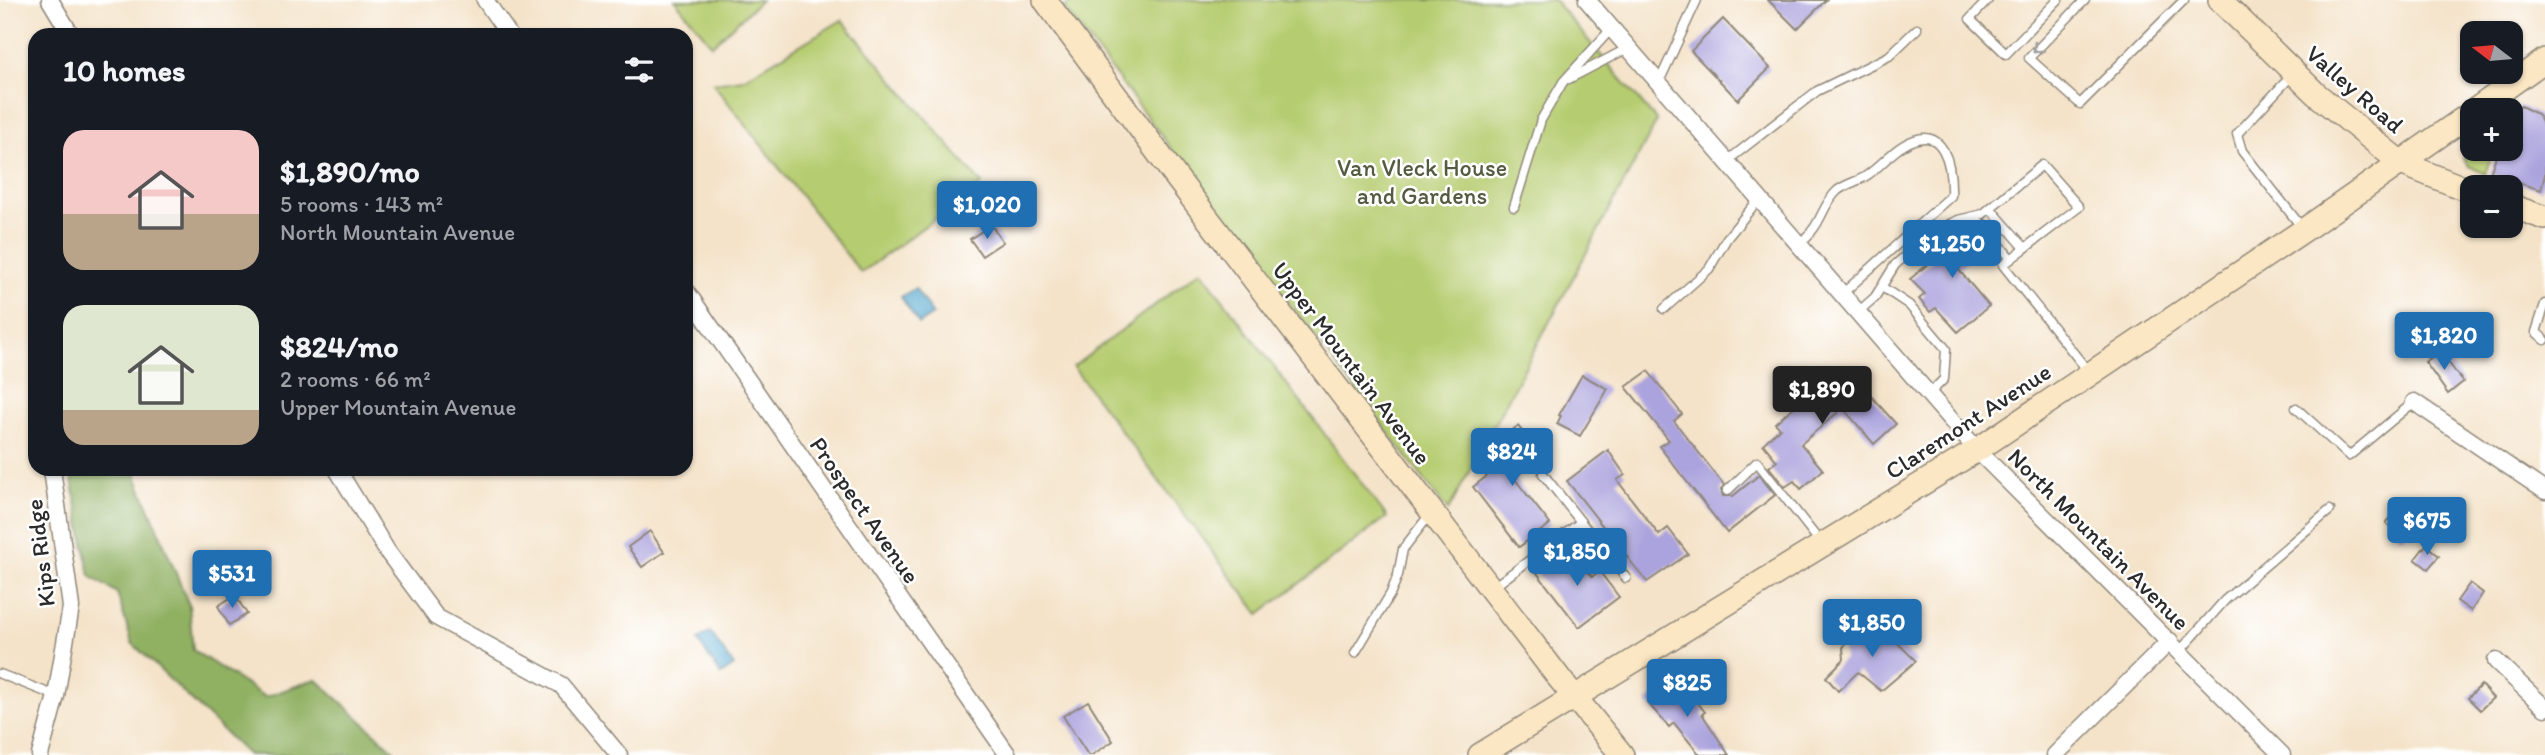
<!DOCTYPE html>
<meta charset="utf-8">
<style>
body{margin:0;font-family:Itim,sans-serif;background:#242831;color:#f1f3f6;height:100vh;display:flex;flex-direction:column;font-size:26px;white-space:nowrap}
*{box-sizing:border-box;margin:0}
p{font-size:23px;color:#9ea1a6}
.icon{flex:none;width:38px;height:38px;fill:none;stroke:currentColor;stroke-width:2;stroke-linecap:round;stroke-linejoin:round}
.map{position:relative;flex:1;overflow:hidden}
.sheet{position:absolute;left:28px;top:28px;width:665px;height:448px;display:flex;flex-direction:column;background:#171b24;border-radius:21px;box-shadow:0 2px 5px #0004}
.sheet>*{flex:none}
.needle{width:46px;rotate:286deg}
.controls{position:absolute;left:2460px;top:21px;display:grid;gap:14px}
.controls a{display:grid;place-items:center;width:63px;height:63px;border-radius:14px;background:#171b24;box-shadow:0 2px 5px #0004;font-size:35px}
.price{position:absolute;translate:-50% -60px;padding:0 16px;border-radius:7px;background:#1f6fb2;color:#fff;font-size:23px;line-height:46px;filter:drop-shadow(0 2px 4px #0008)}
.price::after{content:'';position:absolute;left:50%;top:42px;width:21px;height:16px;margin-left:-10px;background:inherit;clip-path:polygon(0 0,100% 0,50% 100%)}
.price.active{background:#222;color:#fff}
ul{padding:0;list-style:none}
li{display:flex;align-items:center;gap:21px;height:175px;padding:0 35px}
li span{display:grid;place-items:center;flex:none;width:196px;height:140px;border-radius:21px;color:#555}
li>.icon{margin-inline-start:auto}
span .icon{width:84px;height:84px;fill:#fffc;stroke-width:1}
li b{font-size:30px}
h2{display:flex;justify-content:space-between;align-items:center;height:84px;padding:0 35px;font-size:30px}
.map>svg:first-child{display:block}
.green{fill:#b6cc70;stroke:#707c4e;stroke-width:2}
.forest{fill:#90b062;stroke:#5e6e46;stroke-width:2}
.water{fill:#52a7ce;stroke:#3e697c;stroke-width:2}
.building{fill:#aba3dd}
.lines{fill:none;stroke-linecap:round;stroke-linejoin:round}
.lane-casing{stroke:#90877a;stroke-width:11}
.street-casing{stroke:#90877a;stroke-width:19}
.secondary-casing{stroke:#90877a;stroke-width:26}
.lane{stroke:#fff;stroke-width:8}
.street{stroke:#fff;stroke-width:16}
.secondary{stroke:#fbe7c3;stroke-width:23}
.oneway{stroke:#a0a0a0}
.labels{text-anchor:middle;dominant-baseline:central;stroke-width:5;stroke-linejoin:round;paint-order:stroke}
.street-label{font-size:24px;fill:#2b2b2b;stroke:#fff}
.park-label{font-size:24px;fill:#555b40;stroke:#fff}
</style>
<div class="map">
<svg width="2545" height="755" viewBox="0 0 2545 755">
<rect width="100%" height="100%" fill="#fff"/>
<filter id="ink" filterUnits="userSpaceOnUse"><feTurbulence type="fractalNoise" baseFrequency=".0143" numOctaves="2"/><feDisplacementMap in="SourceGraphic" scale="14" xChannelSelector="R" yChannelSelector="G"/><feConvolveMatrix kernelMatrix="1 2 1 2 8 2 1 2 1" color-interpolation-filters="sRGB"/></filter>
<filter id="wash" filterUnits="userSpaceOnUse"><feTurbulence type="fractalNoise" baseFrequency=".00686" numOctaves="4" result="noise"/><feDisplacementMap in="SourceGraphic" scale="28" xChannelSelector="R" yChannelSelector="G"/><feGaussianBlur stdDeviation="1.57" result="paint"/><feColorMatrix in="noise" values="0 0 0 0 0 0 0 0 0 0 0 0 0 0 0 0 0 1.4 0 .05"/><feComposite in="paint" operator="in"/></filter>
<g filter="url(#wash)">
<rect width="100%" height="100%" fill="#f4e3c9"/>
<g class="green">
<polygon points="675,0 761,0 712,45"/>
<polygon points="1074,0 1554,0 1657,121 1448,511 1064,8"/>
<polygon points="842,20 982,184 861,273 713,83 743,79"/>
<polygon points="2473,144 2473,149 2490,149 2491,157 2485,174 2467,165 2463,158 2467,147"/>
<polygon points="1201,270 1387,517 1259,614 1073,367"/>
</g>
<polygon class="forest" points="70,469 133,469 189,605 193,650 265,697 316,679 399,755 248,755 132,643 117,593 90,576"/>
<g class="water">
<polygon points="915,288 933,315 919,324 901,297"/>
<polygon points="710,632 734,666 721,675 698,641"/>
</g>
<g id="blocks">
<g class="building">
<polygon points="1768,0 1826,0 1797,29"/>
<polygon points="1723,19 1770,68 1738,100 1691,51"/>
<polygon points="2521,106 2539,115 2545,131 2545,175 2541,190 2490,174 2496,156 2494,149 2511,149 2511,114"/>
<polygon points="1970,224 1984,236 1972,247 1976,253 1958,269 1989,306 1958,332 1936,308 1930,312 1919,299 1925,294 1910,279 1933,260 1929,254 1953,231 1957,234"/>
<polygon points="991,225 1003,242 982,256 970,239"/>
<polygon points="2440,351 2463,382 2448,394 2425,362"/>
<polygon points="1847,369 1896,424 1874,444 1843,408 1801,444 1823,470 1801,489 1794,481 1785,487 1769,467 1777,461 1763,444 1780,428 1775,423 1825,380 1830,385"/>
<polygon points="1648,371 1682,414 1674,421 1724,485 1721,490 1723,496 1733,496 1759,475 1775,495 1727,533 1659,446 1669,440 1626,387"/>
<polygon points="1582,375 1608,389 1580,436 1557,424 1561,416 1559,415"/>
<polygon points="1518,426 1542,456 1514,478 1550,524 1519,547 1473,487 1500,466 1487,449"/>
<polygon points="1608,450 1625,475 1617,480 1659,535 1668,528 1688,554 1647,582 1567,481"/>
<polygon points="2396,512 2412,527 2402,538 2386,523"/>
<polygon points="650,531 664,552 642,567 628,547"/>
<polygon points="2426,545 2439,556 2428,569 2415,559"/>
<polygon points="1569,550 1592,577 1599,571 1619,597 1579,627 1537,573"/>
<polygon points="2470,583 2483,593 2471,611 2457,601"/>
<polygon points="235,595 247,614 229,625 218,606"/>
<polygon points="1872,618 1916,661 1881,691 1858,672 1838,691 1826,677 1844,659 1843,648 1845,644 1854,638"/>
<polygon points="1683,684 1705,712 1702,714 1729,755 1700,755 1674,723 1669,727 1647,702 1666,685 1672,693"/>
<polygon points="2481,685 2493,698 2480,710 2468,698"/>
<polygon points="1088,701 1113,741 1092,755 1088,755 1063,716"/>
</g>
</g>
</g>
<g filter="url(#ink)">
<use href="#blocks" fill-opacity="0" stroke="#90877a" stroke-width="2"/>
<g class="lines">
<defs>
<g id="lane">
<polyline points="1988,0 1970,19 2006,54 2058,0"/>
<polyline points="2085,0 2029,58 2080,104 2184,0"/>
<polyline points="2292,75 2237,134 2242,151 2303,229"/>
<polyline points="1569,79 1628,48"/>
<polyline points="1659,82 1697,0"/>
<polyline points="1727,161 1817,91 1889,56 1917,29"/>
<polyline points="1514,207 1541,120 1563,82 1612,28"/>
<polyline points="1990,208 2025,248"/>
<polyline points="1972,217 1983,224 2011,259"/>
<path d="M1799 245C1804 239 1810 234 1814 228 1822 217 1826 201 1837 191 1845 184 1857 182 1866 176 1880 167 1890 153 1904 145 1945 120 1952 167 1951 196L1842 294"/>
<polyline points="1882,287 1909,305 1946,349 1944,379 1928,395"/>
<polyline points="2545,304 2536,332 2545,340"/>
<polyline points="1664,309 1709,269 1727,238 1759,199"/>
<polyline points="1857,313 1875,297 1895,265 1930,234 1958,220 1983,214 2042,165 2079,207 2003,265 2088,371"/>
<polyline points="2296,408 2349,456 2414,402"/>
<polyline points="1727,491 1757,462 1820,542"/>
<polyline points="1581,522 1626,578"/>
<polyline points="1492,588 1581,522 1543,474"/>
<polyline points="2180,651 2225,600 2330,510"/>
<polyline points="1355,653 1391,593 1398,575 1403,549 1431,513"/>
<polyline points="0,674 56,696"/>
</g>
<g id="street">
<polyline points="50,0 71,35"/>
<polyline points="485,0 509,35"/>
<polyline points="1587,0 1977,450 2282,755"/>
<polyline points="686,291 1008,755"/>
<polyline points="2414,402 2545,491"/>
<polyline points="337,469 387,551 436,617 561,685 619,755"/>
<polyline points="2496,661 2545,708"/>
<polyline points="40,755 56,696 71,607 52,469"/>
<polyline points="2055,755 2170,641"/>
</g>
<g id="secondary">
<polyline points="1045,0 1176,177 1559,678 1622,755"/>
<polyline points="2220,0 2316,94 2401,163 2473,192"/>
<polyline points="2475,110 2545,60"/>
<polyline points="2511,206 2545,218"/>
<polyline points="1480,755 1977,450 2304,230 2473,112"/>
</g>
</defs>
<use href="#lane" class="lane-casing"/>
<use href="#street" class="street-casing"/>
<use href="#secondary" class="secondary-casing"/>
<use href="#lane" class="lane"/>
<use href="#street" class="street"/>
<use href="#secondary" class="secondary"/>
</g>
<defs><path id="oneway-chevron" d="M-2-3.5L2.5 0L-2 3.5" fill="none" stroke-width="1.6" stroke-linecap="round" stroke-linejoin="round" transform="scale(1.75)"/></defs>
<use class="oneway" href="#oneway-chevron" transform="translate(2037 49) rotate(134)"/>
</g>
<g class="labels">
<g class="street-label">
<text transform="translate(2355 89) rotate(41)">Valley Road</text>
<text transform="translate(1352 363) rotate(53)">Upper Mountain Avenue</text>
<text transform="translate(1968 421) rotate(-33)">Claremont Avenue</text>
<text transform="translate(865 510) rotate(55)">Prospect Avenue</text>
<text transform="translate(2099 539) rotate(45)">North Mountain Avenue</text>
<text transform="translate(40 553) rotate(-97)">Kips Ridge</text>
</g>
<g class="park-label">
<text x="1422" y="167">Van Vleck House<tspan x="1422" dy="28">and Gardens</tspan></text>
</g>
</g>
</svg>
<div class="controls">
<a><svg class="needle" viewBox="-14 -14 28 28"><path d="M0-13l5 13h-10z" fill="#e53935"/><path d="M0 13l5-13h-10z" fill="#9ea1a6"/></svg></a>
<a>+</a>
<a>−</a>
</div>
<b class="price" style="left:987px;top:241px">$1,020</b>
<b class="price" style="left:1952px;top:280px">$1,250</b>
<b class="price" style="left:2444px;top:372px">$1,820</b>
<b class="price active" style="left:1822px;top:426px">$1,890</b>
<b class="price" style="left:1512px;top:488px">$824</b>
<b class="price" style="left:2427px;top:557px">$675</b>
<b class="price" style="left:1577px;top:588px">$1,850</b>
<b class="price" style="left:232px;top:610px">$531</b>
<b class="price" style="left:1872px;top:659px">$1,850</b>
<b class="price" style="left:1687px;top:719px">$825</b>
<section class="sheet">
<h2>10 homes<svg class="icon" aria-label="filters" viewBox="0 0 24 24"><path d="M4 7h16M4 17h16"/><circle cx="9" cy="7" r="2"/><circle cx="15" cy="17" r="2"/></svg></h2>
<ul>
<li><span style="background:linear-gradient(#f6c9c9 60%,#b9a48a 0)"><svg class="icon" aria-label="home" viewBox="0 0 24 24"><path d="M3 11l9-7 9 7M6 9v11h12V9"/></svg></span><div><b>$1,890/mo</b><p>5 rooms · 143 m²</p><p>North Mountain Avenue</p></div></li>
<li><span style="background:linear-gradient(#dfe7d0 75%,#b9a48a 0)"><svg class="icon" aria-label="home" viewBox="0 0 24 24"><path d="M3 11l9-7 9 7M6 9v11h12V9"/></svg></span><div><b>$824/mo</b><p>2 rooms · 66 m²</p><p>Upper Mountain Avenue</p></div></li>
</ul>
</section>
</div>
